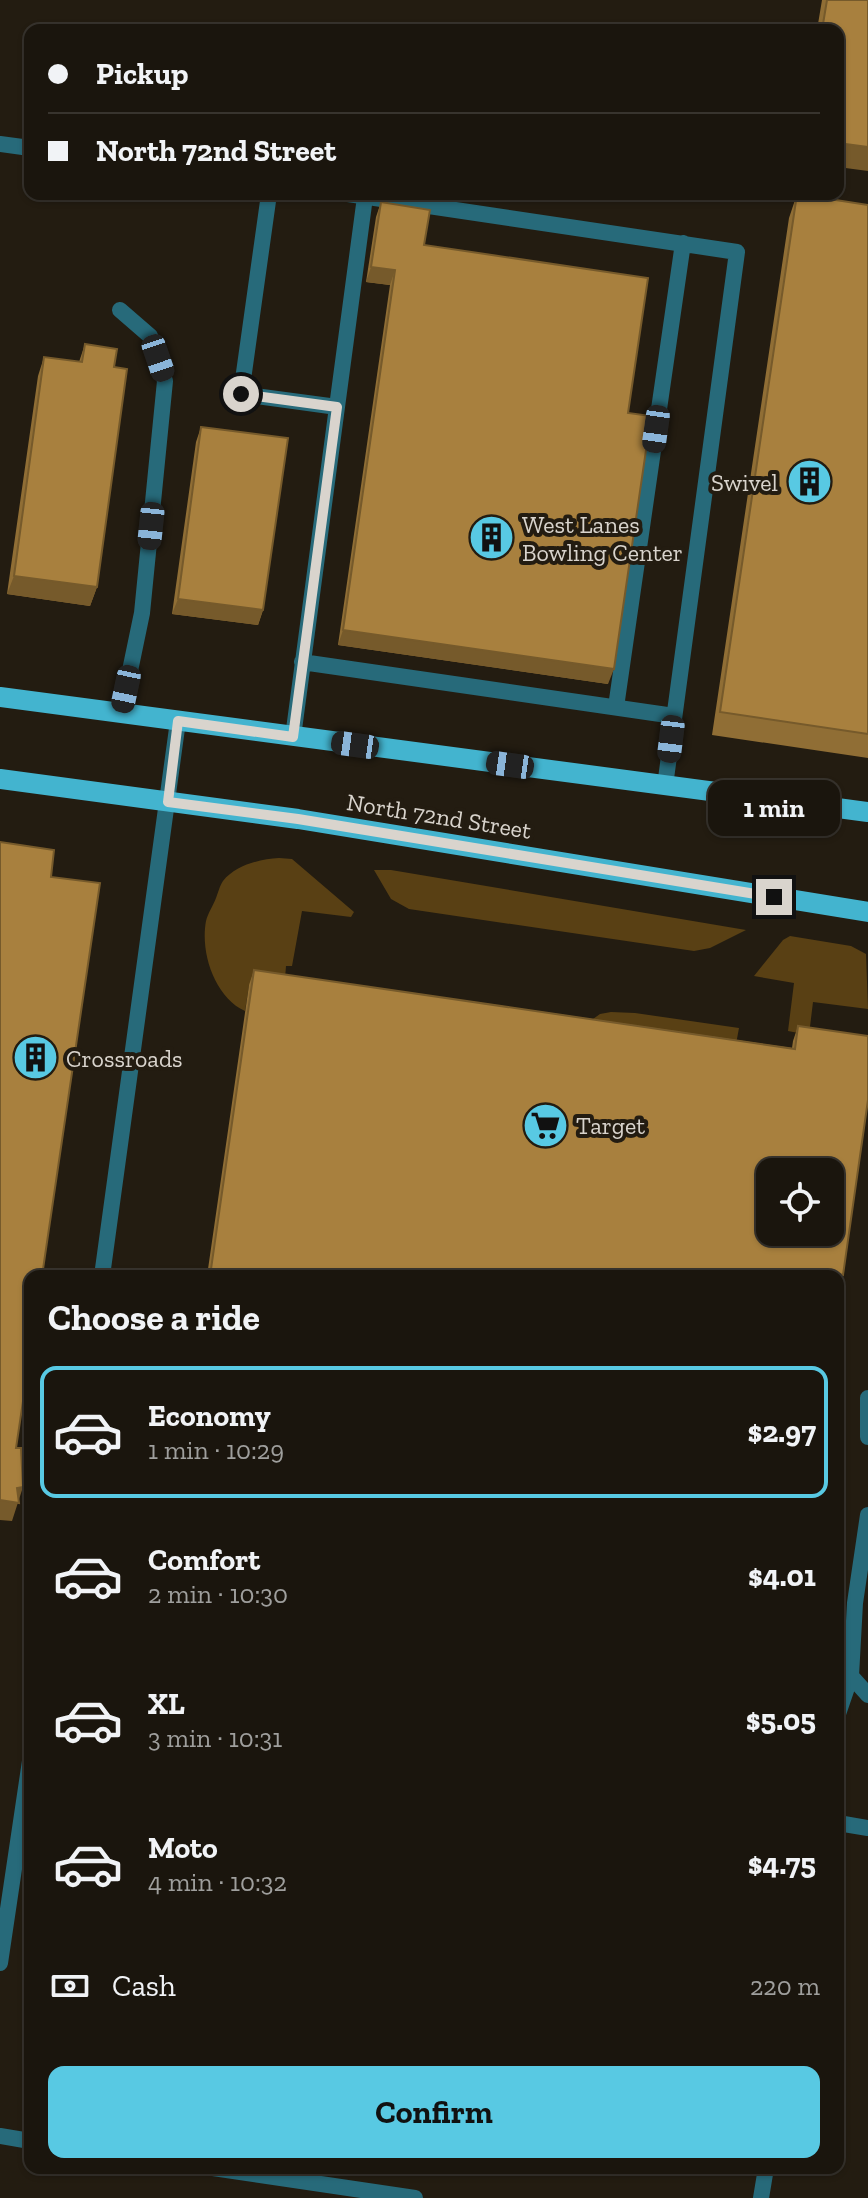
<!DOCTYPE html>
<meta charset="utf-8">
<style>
body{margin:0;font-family:"Zilla Slab",serif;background:#231e16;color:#f1f3f6;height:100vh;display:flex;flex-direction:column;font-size:30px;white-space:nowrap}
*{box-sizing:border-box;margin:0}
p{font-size:26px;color:#9f9f9d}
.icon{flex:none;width:44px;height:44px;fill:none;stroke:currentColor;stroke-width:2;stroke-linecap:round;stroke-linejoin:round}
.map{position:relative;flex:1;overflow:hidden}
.side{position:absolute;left:24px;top:1270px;width:820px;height:904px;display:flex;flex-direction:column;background:#1a150d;border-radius:16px;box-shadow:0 2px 6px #0004,0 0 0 2px #38342e}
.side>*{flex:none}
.banner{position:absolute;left:24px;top:24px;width:820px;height:176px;border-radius:16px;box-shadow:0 2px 6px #0004,0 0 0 2px #38342e;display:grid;align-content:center;height:176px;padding:0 24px;background:#1a150d}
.controls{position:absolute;left:756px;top:1158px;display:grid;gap:16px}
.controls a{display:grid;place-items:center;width:88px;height:88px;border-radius:16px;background:#1a150d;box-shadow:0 2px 6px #0004,0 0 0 2px #38342e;font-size:40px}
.end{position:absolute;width:36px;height:36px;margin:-18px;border:10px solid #d9d4cd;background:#111;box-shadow:0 0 0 4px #111}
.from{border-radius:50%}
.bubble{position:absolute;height:56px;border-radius:16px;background:#1a150d;box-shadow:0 2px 6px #0004,0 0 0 2px #38342e;font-size:26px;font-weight:700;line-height:56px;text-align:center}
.car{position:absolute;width:24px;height:48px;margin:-24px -12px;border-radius:10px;box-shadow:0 0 6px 2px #0007;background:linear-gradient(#222 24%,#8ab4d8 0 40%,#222 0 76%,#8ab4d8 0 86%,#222 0)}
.banner b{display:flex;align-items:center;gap:28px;height:76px;font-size:30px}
.banner b+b{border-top:2px solid #38342e}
.banner i{width:20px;height:20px;background:#f1f3f6}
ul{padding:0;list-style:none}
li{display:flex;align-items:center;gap:24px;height:132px;margin:0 16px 12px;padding:0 8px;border:4px solid transparent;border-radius:16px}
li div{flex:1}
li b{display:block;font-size:30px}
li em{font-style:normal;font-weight:700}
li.current{border-color:#58c9e3}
li>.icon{width:72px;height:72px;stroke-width:1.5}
h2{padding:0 24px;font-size:36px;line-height:96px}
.pay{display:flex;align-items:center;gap:20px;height:88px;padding:0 24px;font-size:30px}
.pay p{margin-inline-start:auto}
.cta{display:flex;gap:16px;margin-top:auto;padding:16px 24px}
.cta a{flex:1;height:92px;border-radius:16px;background:#58c9e3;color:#111;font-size:32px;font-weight:700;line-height:92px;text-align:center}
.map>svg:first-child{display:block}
.green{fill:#594014}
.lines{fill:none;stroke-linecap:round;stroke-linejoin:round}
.service{stroke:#276a7a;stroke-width:16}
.primary{stroke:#43b4cf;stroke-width:20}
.wall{fill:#906e35}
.shaded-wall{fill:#765a2b}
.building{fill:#a8803e;stroke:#765a2b;stroke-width:2;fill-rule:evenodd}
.route{stroke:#d9d4cd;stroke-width:10}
.labels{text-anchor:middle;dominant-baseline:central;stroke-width:8;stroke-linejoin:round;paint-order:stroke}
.poi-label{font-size:24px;fill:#d9d4cd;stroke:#231c11;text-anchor:start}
.street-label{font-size:24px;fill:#d9d4cd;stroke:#231c11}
</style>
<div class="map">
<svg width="868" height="2198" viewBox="0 0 868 2198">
<rect width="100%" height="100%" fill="#231c11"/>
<!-- green -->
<path class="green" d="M279,858L292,859L354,912L351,917L302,911L292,966H286L284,991L249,985L245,1011C215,997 200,953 206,921C208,913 213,906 216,898C218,893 220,885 223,881C236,865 260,859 279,858Z
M374,870H391L746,930L710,948L694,951L409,909L391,899Z
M790,936L851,946L866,954L868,1009L813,1002L809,1035L788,1031L794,983L754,976L783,940Z
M611,1012L635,1013L739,1028L734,1055L589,1035L593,1019L600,1014Z"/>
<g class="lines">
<!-- service -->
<path class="service" d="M0,144L30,148
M269,194L241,394L337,407
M348,194L737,252L665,786
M120,310L150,336L165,381L142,613L121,714
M302,662L674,716
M616,707L683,243
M293,737L365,197
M102,1276L178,721
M868,1398V1437
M851,1676L868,1695
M838,1714L851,1676L855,1603L868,1515
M838,1823L868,1828
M0,1963L30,1761
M0,2136L30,2141
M213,2168L415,2198
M761,2198L766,2168"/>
<!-- primary -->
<path class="primary" d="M0,697L868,812
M0,779L298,819L868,912"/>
</g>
<!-- wall -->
<path class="wall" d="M822,0H868L838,30H817Z
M797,194L868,205V758L712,735L789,218Z
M381,202L424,245L628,413L608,684L338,645L390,285L366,282L376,217Z
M85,344L114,367L97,587L90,606L7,594L38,376L44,357L79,362Z
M201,427L263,610L258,625L172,614L196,442Z
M254,970L792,1048L793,1041L798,1026L843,1275L838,1287V1276H207L249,985Z"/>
<!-- shaded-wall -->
<path class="shaded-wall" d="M838,143L868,147V171L838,167Z
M371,267L395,270L390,285L366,282Z
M14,576L97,587L90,606L7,594Z
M178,599L263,610L258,625L172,614Z
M343,630L614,669L608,684L338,645Z
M23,1487L12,1521L0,1520V1500L17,1488Z"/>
<!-- building -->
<path class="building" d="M827,0H868V147L838,143V30H822Z
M797,194L868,205V734L720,712Z
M381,202L430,210L424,245L648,278L628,413L651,416L614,669L343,630L395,270L371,267Z
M85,344L117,349L114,367L127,369L97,587L14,576L44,357L82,362Z
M201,427L288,438L263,610L178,599Z
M0,842L54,850L51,877L100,883L42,1276H30V1355L16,1448H21L23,1487L17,1488L19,1503L0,1500Z
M254,970L795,1049L798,1026L868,1036V1100L843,1275L817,1271L816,1276H210ZM770,1172H830V1232H770Z"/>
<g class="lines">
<!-- route -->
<path class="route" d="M241,394L337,407L293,737L178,721L168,802L298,819L774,897"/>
</g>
<!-- icons -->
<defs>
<symbol id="building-disc" viewBox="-11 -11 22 22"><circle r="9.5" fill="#58c9e3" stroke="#231c11"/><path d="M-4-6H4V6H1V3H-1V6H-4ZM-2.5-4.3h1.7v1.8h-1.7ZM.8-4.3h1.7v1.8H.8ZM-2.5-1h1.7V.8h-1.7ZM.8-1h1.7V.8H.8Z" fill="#111"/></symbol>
<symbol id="supermarket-disc" viewBox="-11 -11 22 22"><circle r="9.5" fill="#58c9e3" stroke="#231c11"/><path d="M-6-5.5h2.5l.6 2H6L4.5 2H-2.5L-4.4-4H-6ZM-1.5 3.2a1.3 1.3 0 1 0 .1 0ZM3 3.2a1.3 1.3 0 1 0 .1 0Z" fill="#111"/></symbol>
</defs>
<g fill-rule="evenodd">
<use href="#building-disc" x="784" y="456" width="51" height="51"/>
<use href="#building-disc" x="466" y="512" width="51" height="51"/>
<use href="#building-disc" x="10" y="1032" width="51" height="51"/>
<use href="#supermarket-disc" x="520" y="1100" width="51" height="51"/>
</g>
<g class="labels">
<!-- poi labels -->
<g class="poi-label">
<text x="778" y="482" text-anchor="end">Swivel</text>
<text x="522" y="524">West Lanes<tspan x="522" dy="28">Bowling Center</tspan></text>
<text x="66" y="1058">Crossroads</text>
<text x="576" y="1125">Target</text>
</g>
<!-- street labels -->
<g class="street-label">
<text transform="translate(439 816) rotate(9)">North 72nd Street</text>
</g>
</g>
</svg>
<div class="controls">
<a><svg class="icon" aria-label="locate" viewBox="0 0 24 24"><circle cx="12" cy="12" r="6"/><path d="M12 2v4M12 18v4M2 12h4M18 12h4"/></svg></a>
</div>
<i class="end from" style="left:241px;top:394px"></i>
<i class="end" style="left:774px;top:897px"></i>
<div class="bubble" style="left:708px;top:780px;width:132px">1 min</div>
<i class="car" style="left:158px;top:358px;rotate:161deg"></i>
<i class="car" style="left:656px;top:429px;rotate:188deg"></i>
<i class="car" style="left:151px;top:526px;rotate:186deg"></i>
<i class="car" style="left:126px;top:689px;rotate:192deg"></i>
<i class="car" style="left:671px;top:739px;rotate:187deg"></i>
<i class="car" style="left:355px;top:745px;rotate:278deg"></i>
<i class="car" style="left:510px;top:765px;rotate:278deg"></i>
<div class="banner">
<b><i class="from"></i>Pickup</b>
<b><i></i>North 72nd Street</b>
</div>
<section class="side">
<h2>Choose a ride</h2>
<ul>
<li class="current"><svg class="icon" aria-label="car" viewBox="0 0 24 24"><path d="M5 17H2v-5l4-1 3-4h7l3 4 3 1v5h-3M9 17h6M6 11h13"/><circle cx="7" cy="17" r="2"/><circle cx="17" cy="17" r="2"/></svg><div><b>Economy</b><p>1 min · 10:29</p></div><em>$2.97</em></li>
<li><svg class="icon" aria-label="car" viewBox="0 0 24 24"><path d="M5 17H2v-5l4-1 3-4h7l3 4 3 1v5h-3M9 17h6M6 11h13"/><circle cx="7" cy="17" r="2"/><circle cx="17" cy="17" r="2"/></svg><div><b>Comfort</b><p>2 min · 10:30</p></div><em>$4.01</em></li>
<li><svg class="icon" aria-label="car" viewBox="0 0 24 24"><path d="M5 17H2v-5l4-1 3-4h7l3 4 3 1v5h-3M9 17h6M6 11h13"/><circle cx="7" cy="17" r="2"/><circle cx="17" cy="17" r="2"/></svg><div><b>XL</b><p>3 min · 10:31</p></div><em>$5.05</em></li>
<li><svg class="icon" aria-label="car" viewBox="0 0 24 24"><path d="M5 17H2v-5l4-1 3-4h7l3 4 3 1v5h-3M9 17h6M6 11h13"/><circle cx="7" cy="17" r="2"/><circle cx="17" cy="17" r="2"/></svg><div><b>Moto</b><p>4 min · 10:32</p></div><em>$4.75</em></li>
</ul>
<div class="pay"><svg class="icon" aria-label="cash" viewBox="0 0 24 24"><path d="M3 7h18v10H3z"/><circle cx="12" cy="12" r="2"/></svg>Cash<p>220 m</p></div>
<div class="cta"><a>Confirm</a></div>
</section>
</div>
